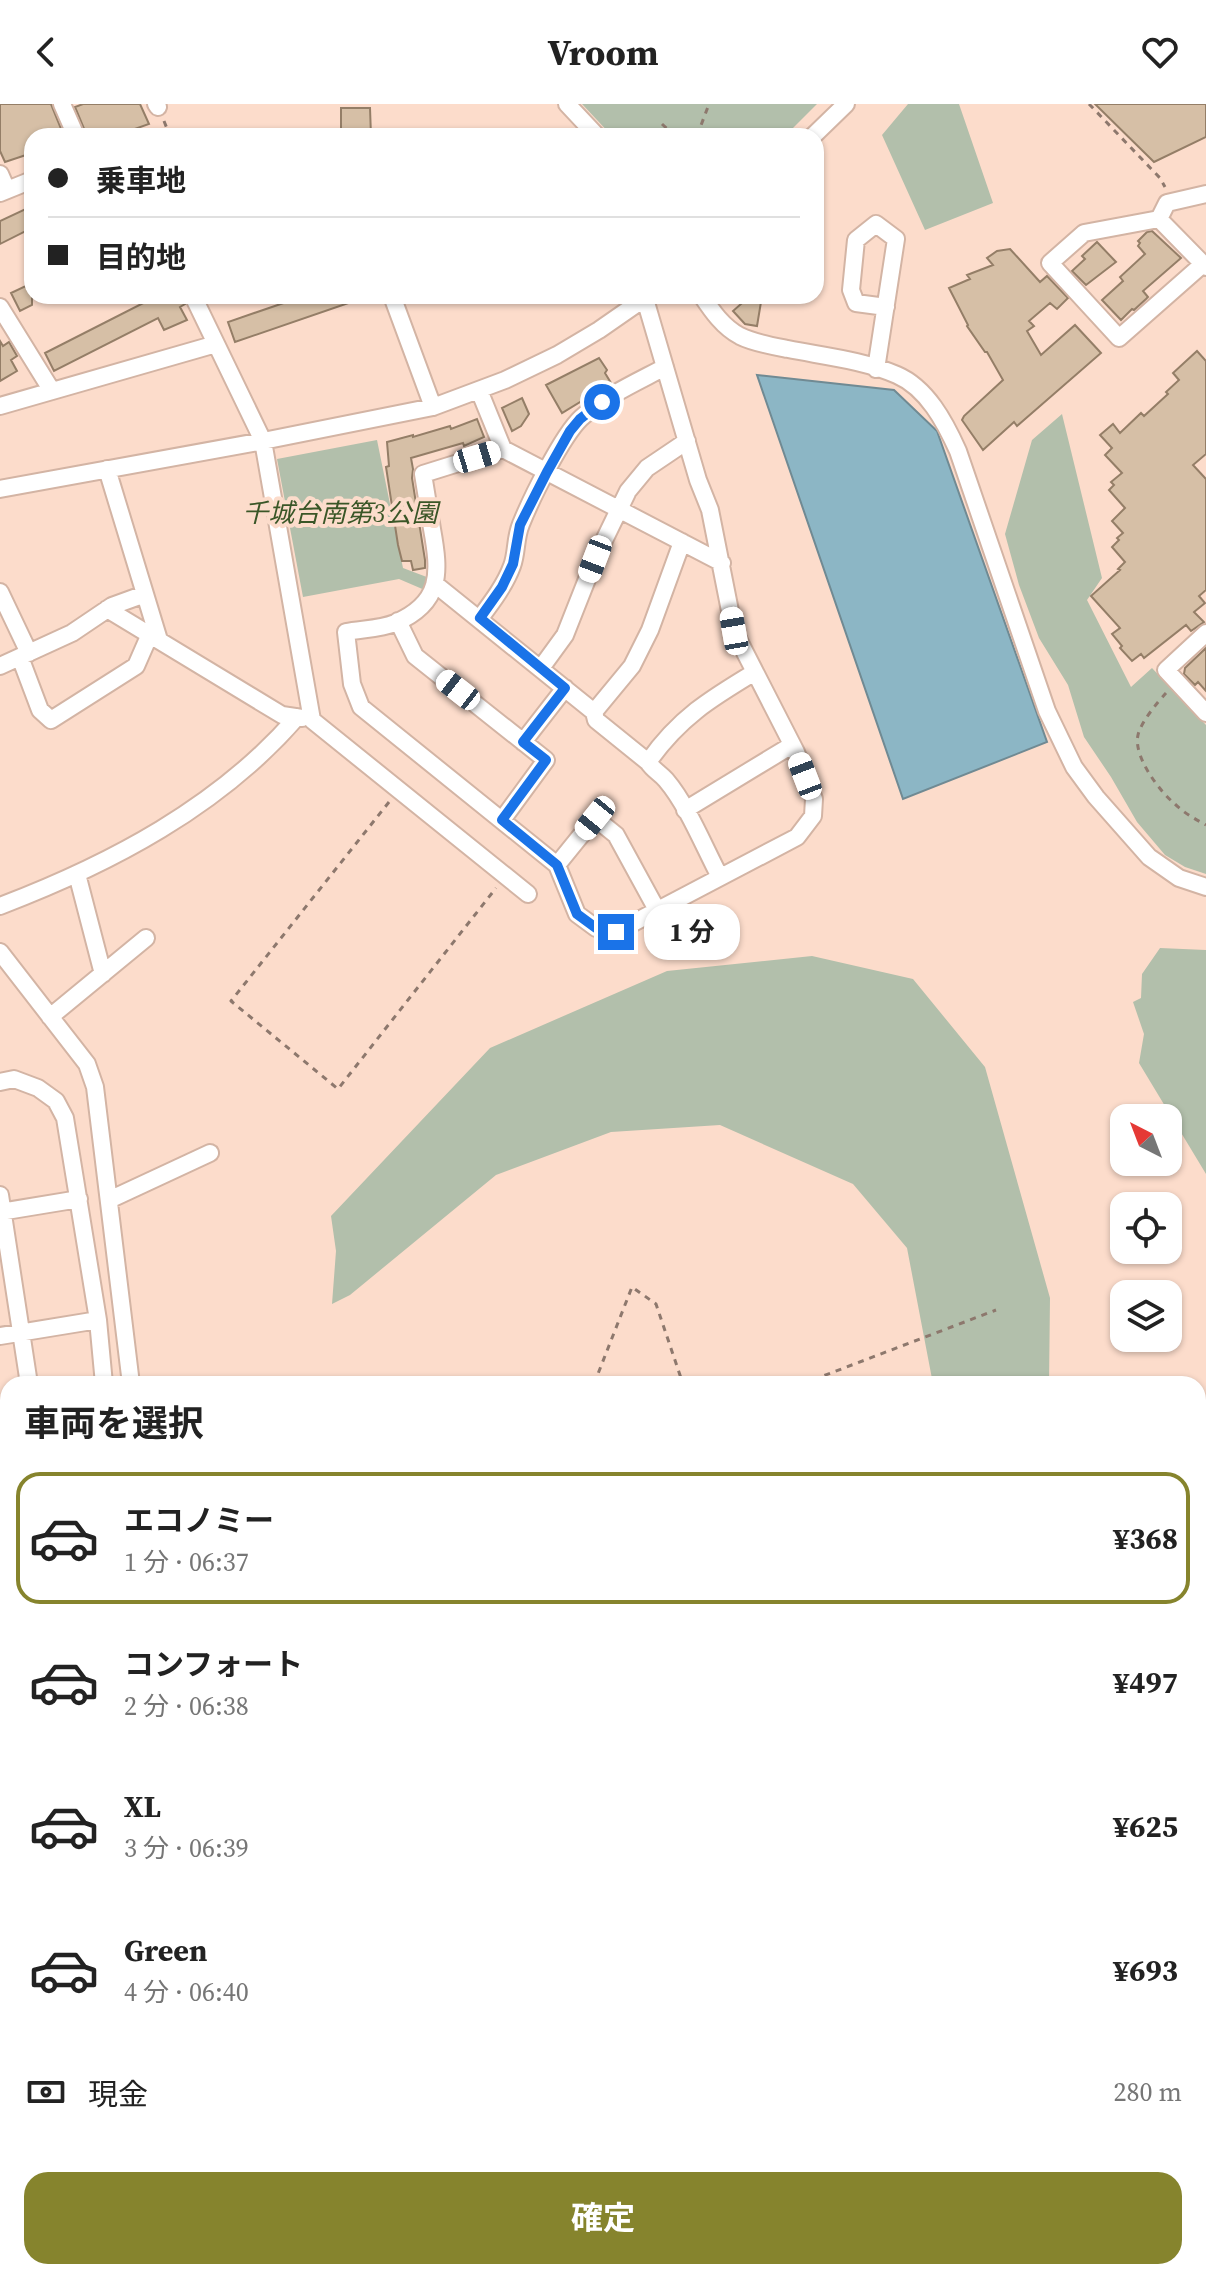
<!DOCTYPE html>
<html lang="ja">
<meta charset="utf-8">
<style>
body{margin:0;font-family:"Source Serif 4","Noto Sans JP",serif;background:#f2f2f2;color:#222;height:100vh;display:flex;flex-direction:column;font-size:30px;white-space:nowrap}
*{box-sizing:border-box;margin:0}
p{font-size:26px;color:#767676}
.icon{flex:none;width:44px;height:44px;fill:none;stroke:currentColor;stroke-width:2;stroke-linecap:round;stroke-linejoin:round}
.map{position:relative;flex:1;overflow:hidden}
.panel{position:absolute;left:0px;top:1272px;width:1206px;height:904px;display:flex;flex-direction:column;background:#fff;border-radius:24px 24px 0 0;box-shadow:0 2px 6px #0004}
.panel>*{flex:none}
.banner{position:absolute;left:24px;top:24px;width:800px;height:176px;border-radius:24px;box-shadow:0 2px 6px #0004;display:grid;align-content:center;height:176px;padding:0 24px;background:#fff}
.needle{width:52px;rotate:318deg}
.controls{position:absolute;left:1110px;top:1000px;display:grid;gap:16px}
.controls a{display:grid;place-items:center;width:72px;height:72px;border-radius:16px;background:#fff;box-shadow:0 2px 6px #0004;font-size:40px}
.end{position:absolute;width:36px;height:36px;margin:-18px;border:10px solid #1a73e8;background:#fff;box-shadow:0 0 0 4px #fff}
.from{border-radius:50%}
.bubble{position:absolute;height:56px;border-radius:24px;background:#fff;box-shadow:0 2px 6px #0004;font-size:26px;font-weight:700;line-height:56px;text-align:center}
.car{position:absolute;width:24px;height:48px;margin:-24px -12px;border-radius:10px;box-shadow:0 0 6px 2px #0007;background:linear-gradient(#fff 24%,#345 0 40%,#fff 0 76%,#345 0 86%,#fff 0)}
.banner b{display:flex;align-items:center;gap:28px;height:76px;font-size:30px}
.banner b+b{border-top:2px solid #e0e0e0}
.banner i{width:20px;height:20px;background:#222}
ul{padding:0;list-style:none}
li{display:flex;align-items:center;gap:24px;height:132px;margin:0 16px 12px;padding:0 8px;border:4px solid transparent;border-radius:24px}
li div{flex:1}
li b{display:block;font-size:30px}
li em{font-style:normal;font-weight:700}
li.selected{border-color:#86842d}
li>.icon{width:72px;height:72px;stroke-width:1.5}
h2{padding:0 24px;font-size:36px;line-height:96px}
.pay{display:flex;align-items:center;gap:20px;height:88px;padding:0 24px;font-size:30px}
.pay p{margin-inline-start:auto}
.cta{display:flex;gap:16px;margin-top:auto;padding:16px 24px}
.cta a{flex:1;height:92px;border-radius:24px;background:#86842d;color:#fff;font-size:32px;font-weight:700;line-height:92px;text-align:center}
header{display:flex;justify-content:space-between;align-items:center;height:104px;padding:0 24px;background:#fff;font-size:36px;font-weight:700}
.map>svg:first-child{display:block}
.green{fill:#b2bfab}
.water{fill:#8cb6c5;stroke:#708a93;stroke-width:2}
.building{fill:#d6bfa6;stroke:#947e67;stroke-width:2}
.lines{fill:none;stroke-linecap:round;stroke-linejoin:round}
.minor-casing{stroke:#d3b4a4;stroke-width:20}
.path{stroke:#8d786d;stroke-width:3;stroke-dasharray:6 6;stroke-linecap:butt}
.minor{stroke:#fff;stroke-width:16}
.route{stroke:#1a73e8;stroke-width:10}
.labels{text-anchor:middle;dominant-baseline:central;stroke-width:8;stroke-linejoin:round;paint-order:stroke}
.park-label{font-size:26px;font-style:italic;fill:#3a5627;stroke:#fcdccb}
</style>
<header><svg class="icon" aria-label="back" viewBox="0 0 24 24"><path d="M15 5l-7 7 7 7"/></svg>Vroom<svg class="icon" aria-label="heart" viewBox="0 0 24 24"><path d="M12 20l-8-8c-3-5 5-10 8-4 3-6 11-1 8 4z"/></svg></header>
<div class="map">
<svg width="1206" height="2176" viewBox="0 0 1206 2176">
<rect width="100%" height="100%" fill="#fcdccb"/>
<!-- green -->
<path class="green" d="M582,0H817L785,32H612Z
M908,0H959L993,99L925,126L882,31Z
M1062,310L1102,474L1087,496L1131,583L1152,564L1206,621V770L1185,763L1165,751L1137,718L1111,673L1084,633L1068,581L1039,534L1019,481L1005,430L1032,336Z
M377,336L403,464L432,475L427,487L399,475L303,493L277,355Z
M1160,844L1206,846V1070L1139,959L1144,930L1133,898L1141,894L1142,870Z
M812,852L913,875L985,963L1050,1194L1049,1280H933L907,1144L853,1080L720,1021L611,1028L496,1071L350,1191L332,1200L336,1147L331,1112L490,944L667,867Z
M1198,1645L1206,1646V2176H586L584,2168H825L857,2173L864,2168H1198Z"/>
<!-- water -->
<path class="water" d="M757,271L894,286L937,327L1047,638L903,695Z"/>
<!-- building -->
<path class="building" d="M0,0H51L64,32H32V49L5,58L0,47Z
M83,0H140L149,20L115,32H87L75,3Z
M1095,0H1206V33L1154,58Z
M341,4H370L371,32H341Z
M32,102V124L0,140V117Z
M1152,127L1181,154L1143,187L1148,193L1146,195L1134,206L1132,205L1121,216L1102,196L1123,177L1120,173L1145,150L1138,142L1140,139L1138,137L1147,128Z
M1097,138L1116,158L1086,181L1072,167L1085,155L1082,152Z
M1010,145L1040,178L1047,172L1068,194L1057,205L1050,199L1029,217L1034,222L1027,227L1041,251L1075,221L1101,249L1017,322L1014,318L983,346L962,316L964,312L1003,276L987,248H985L967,222L968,221L949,184L970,175L967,171L993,161L987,154L997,147Z
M32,179V201L20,207L11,189Z
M157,192H182L185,200L180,203L187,216L164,226L158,214L54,267L45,249Z
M304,192H363V194L235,238L228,218Z
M750,192H762L757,222L745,220L733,207Z
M0,237L3,242L9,238L17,252L11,256L17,267L0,277Z
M1197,247L1206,257V350L1193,361L1206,375V486L1199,492L1205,499L1194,508L1204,518L1191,527L1186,521L1144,554L1141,550L1132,557L1120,544L1122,542L1112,530L1120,524L1091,492L1120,466L1118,465L1125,458L1112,443L1119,436L1117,434L1123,429L1112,417L1125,404L1109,386L1114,381L1111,378L1122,369L1105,351L1112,344L1100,331L1113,320L1120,329L1141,309L1144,312L1168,290L1166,288L1179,276L1173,269Z
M599,254L607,266L605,269L611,279L562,309L546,281Z
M522,294L529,310L521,322L512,327L502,304Z
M477,315L484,333L464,342L463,339L411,354L413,365L412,374L425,456V464L413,466L411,457H402L398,441L386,363L389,362L387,338L413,331V333L450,322L451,325Z
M1206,544V587L1198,578L1195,581L1184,570L1185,564Z"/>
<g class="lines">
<defs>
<path id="minor" d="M62,0L76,32
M156,0L158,3
M567,0L597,32
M813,32L846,0
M0,70L7,86
M0,89L32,76
M1206,90L1167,99L1159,115L1206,163
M1159,115L1084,129L1050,159L1119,234L1203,160
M193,192L263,337L312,616L528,790
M392,192L433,303
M702,192C712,207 723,223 740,232C754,239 772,242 788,245C823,252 863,256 897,271C927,284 945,318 958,347L1047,607L1074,663L1096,693L1149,753L1179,774L1206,783
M0,203L52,287
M876,265L896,135L876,120L856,136L851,186L856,199L886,203
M479,286L503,345L722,459
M0,302L216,240
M503,345L423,370C426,388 429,407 432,425C440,469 442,499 395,519C381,525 361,525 346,528L352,580L361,603L557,761L577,810L596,824L616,828L797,733L813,712L814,695L796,648L734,527L710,406L698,376L645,195
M107,365L159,536
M0,385L263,337L433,303L505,276L557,251L599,226L648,192
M435,480L594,608L596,616L648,658C653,666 660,669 666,676C688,702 704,743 720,773
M0,488L29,549
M107,505L282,611L302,614
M480,514C492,498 505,481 512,462C517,449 515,434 521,420C531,395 562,332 581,314C605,292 637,278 665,263
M398,517L415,552L546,656L502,716
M1206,529L1166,566L1206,609
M20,553L40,606L51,616L136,562L150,530
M0,562L72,529L112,502L145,490
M541,564L565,531L595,455L628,387L647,364L687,337
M594,608L632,562L650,526L682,438
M523,638L565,584
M648,658C679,614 710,595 755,568
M685,706L792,641
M557,761L595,714L616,731L657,806
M77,770L103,870
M0,802C110,760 219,703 297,613
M0,848L87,960L95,983L131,1280
M50,913L146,834
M0,978L14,975L38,984L56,997L65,1014L98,1216L104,1280
M0,1091L29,1280
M109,1096L210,1049
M0,1108L79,1095
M0,1232L98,1216
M0,1343L8,1342
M1198,1397L1206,1402
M0,1474L8,1473
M0,1554L8,1552
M0,1627L8,1625
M0,1693L8,1690
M0,1760L8,1757
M0,1831L8,1828
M0,1879L8,1908
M0,1968L8,1965
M72,2176L73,2168
M205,2176L213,2168"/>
</defs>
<!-- minor casing -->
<use href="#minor" class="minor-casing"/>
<!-- path -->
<path class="path" d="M1089,0L1160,74L1165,83
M164,17L170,32
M662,20L675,32
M697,32L709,0
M1166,589C1157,599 1141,618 1138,631C1133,652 1159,687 1175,700C1184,709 1195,715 1206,721
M389,698L231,897L338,985L496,784
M594,1280L632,1183L656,1200L683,1280
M802,1280L996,1206
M1198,2066L1206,2059"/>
<!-- minor -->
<use href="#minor" class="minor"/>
</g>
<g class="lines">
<!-- route -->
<path class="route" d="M602,298L580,315L570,327L547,368L520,421L513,460L502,483L480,514L565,584L523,638L546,656L502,716L557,761L577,810L596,824L616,828"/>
</g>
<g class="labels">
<!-- park labels -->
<g class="park-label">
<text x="340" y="409">千城台南第3公園</text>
</g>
</g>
</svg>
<div class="controls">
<a><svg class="needle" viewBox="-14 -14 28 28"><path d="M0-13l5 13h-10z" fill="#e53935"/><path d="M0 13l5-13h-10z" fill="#767676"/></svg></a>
<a><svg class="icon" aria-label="locate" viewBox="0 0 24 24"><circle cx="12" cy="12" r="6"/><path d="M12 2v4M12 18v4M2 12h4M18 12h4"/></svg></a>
<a><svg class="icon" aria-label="layers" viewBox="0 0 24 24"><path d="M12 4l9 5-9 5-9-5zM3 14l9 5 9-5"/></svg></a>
</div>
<i class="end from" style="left:602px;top:298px"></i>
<i class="end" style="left:616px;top:828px"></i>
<div class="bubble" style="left:644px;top:800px;width:96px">1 分</div>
<i class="car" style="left:477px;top:353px;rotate:73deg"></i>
<i class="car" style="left:595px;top:455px;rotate:201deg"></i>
<i class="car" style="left:734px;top:527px;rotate:350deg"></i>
<i class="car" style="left:458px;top:586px;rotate:308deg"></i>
<i class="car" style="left:805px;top:672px;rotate:339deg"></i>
<i class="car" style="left:595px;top:714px;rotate:219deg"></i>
<div class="banner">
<b><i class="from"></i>乗車地</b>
<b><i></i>目的地</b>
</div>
<section class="panel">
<h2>車両を選択</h2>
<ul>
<li class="selected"><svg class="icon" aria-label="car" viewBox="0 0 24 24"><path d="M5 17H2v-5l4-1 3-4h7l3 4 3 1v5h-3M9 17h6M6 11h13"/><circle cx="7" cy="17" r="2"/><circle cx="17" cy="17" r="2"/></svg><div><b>エコノミー</b><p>1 分 · 06:37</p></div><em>¥368</em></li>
<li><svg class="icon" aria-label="car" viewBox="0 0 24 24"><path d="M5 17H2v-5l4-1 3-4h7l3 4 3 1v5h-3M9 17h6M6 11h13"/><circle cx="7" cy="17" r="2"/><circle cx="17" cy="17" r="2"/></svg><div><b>コンフォート</b><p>2 分 · 06:38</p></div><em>¥497</em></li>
<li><svg class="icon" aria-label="car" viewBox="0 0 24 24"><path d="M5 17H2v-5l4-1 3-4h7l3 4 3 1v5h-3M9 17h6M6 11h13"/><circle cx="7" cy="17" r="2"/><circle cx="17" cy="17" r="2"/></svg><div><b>XL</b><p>3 分 · 06:39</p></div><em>¥625</em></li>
<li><svg class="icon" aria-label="car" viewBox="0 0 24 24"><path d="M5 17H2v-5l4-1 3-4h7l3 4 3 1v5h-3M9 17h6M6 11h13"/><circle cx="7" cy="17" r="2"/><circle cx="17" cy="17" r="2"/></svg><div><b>Green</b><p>4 分 · 06:40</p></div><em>¥693</em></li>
</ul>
<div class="pay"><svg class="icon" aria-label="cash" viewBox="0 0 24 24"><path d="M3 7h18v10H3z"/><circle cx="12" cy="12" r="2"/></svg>現金<p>280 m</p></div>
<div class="cta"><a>確定</a></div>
</section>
</div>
